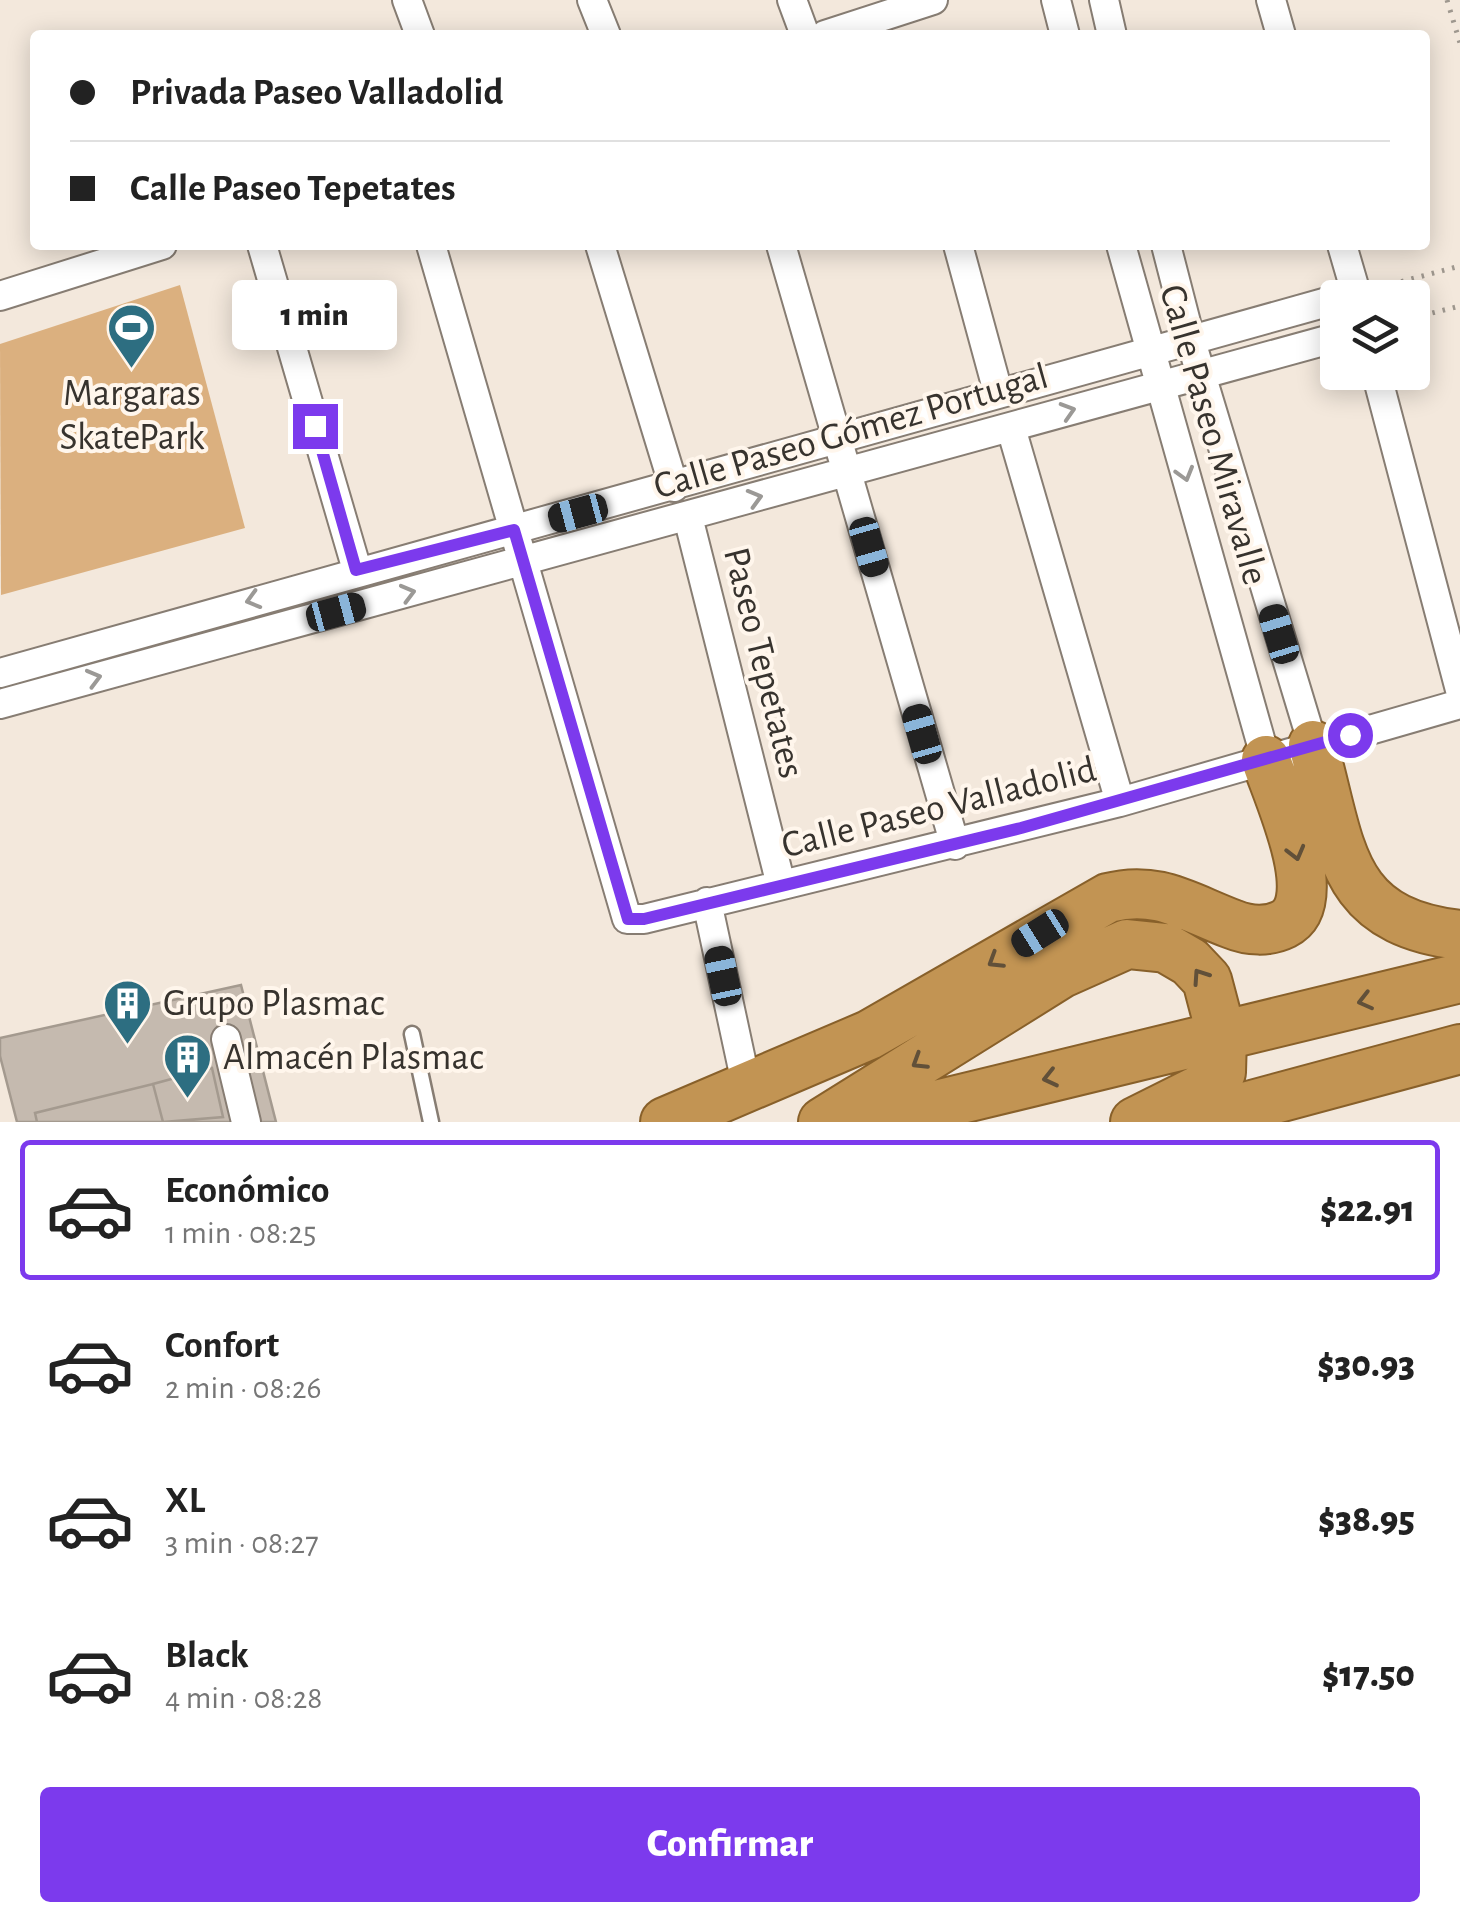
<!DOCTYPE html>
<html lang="es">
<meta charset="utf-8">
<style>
body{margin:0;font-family:"Alegreya Sans",sans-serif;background:#f6f6f6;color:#222;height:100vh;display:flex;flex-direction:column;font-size:38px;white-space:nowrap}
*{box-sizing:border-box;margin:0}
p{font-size:32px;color:#767676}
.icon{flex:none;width:55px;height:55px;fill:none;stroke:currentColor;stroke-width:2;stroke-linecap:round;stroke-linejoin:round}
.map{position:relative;height:1122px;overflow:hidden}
.details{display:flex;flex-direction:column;background:#fff;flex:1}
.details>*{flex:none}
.top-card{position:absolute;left:30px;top:30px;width:1400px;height:220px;border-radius:10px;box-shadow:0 5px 25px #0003;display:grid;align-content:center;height:220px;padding:0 40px;background:#fff}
.buttons{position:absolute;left:1320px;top:280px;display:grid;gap:20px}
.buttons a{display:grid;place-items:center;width:110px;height:110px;border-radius:10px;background:#fff;box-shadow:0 5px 25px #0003;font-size:50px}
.end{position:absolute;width:45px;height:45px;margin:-22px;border:12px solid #7c3aed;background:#fff;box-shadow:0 0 0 5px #fff}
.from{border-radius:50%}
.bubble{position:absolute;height:70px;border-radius:10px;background:#fff;box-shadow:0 5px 25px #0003;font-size:32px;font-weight:800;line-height:70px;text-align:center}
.car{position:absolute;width:30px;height:60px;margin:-30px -15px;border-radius:12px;box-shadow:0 0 8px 2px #0007;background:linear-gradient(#222 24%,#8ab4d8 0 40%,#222 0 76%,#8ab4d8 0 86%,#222 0)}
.top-card b{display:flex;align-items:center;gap:35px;height:95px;font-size:38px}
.top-card b+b{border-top:2px solid #e0e0e0}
.top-card i{width:25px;height:25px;background:#222}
ul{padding:18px 0 0;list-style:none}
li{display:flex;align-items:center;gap:30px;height:140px;margin:0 20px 15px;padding:0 20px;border:5px solid transparent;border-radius:10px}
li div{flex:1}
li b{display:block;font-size:38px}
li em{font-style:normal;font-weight:800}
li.selected{border-color:#7c3aed}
li>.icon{width:90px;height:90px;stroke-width:1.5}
.action{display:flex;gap:20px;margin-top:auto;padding:20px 40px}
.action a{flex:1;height:115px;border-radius:10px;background:#7c3aed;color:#fff;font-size:40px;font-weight:800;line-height:115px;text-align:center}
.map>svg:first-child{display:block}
.green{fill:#dbb07f}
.building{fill:#c5baaf;stroke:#a49a8f;stroke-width:2.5}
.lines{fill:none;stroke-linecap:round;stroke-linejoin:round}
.service-casing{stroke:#877d73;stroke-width:19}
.minor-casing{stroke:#877d73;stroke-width:32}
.trunk-casing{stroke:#88602a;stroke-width:52}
.path{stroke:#9e978e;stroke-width:5;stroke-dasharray:2.5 8;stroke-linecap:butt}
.service{stroke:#fff;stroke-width:14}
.minor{stroke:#fff;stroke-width:28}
.trunk{stroke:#c29453;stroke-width:48}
.oneway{stroke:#9b9996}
.oneway2{stroke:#615039}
.route{stroke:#7c3aed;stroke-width:12}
.labels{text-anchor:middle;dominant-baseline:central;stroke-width:8;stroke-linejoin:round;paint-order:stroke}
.poi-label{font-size:38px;fill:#37332e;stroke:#fff6ec;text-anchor:start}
.street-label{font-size:38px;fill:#37332e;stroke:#fff6ec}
</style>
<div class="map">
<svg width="1460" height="1122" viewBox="0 0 1460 1122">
<rect width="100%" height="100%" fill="#f3e8dc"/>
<!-- green -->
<path class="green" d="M180,285L245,528L1,595L0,344Z"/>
<!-- building -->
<path class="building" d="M241,985L276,1122H17L0,1056V1038Z
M212,1068L223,1117L163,1122L153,1084Z
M153,1084L163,1122H37L35,1113Z"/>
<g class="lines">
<defs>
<path id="service" d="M412,1034L431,1122"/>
<path id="minor" d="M407,0L420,35
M592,0L606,35
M792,0L805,35
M1056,0L1065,35
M1104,0L1112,35
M1271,0L1281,35
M825,35L933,0
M262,245L357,570
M431,245L627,919H644L1120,802L1460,704
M600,245L674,487
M781,245L955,845
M958,245L998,392
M1121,245L1266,760
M1166,245L1190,338L1313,745
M0,296L162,245
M1341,298L1356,293L1342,245
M1376,372L1460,690
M1011,428L1120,802
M688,517L781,885
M0,673L1338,299
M0,704L1338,337
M707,902L747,1088
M226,1039L246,1122"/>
<path id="trunk" d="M1313,745C1342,846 1337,921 1460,935
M665,1122L869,1035L1108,898C1157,885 1187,907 1232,924C1249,931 1268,932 1284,924C1328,902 1278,796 1266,760
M823,1122L1062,973L1127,944L1166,948L1190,962L1207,980L1222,1037L1221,1072L1213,1083L1135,1122
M866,1122L1460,978
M1189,1122L1460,1049"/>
</defs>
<!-- service casing -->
<use href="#service" class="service-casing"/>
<!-- minor casing -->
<use href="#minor" class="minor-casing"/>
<!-- trunk casing -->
<use href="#trunk" class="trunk-casing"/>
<!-- path -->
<path class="path" d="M1447,0L1460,43
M1381,287L1460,266
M1412,318L1460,306"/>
<!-- service -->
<use href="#service" class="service"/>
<!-- minor -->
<use href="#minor" class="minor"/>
<!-- trunk -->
<use href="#trunk" class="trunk"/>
</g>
<!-- one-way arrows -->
<defs><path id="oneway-chevron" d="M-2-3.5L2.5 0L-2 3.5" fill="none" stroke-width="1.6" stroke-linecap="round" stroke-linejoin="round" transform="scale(2.5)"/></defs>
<g class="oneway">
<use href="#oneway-chevron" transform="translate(1068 411) rotate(-17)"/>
<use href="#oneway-chevron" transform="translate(1185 474) rotate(74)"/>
<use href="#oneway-chevron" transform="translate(755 498) rotate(-16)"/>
<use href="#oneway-chevron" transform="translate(408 593) rotate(-15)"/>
<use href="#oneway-chevron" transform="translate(253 600) rotate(164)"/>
<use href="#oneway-chevron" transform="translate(94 678) rotate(-15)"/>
</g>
<g class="oneway2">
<use href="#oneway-chevron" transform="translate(1296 853) rotate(75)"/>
<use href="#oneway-chevron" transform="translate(995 961) rotate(148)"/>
<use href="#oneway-chevron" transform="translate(1200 976) rotate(-124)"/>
<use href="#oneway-chevron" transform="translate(1365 1001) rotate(166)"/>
<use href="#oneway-chevron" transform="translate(919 1062) rotate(148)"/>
<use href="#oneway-chevron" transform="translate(1050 1078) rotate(167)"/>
</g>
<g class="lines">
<!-- route -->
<path class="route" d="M315,426L356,570L514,530L628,919H644L1021,828L1350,735"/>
</g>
<!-- icons -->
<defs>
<symbol id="stadium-pin" viewBox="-11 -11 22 30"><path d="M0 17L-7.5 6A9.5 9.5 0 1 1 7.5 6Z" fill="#2d6e81" stroke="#fff6ec"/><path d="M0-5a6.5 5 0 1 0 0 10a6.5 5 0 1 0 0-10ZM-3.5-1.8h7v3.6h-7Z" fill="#fff"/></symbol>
<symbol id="building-pin" viewBox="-11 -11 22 30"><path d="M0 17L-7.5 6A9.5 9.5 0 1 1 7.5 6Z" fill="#2d6e81" stroke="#fff6ec"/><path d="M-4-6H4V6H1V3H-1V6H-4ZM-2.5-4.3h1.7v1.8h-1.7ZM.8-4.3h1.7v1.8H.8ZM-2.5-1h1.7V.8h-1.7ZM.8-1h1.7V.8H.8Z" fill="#fff"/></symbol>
</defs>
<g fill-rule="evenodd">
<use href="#stadium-pin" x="104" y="300" width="55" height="75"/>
<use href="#building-pin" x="100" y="976" width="55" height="75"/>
<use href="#building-pin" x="160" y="1030" width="55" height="75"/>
</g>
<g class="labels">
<!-- poi labels -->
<g class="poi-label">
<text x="132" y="394" text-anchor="middle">Margaras<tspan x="132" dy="44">SkatePark</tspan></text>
<text x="163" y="1004">Grupo Plasmac</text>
<text x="223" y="1058">Almacén Plasmac</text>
</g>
<!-- street labels -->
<g class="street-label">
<text transform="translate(851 432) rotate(-16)">Calle Paseo Gómez Portugal</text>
<text transform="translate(1213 435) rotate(74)">Calle Paseo Miravalle</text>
<text transform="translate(763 663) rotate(76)">Paseo Tepetates</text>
<text transform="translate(939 808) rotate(-14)">Calle Paseo Valladolid</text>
</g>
</g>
</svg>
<div class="buttons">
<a><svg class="icon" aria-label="layers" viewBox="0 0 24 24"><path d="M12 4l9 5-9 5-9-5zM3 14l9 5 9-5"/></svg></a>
</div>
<i class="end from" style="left:1350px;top:735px"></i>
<i class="end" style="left:315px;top:426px"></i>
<div class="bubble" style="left:232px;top:280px;width:165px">1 min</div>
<i class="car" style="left:578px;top:513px;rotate:255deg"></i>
<i class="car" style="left:869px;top:547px;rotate:164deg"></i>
<i class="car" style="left:336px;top:612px;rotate:75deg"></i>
<i class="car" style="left:1279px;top:634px;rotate:343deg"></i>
<i class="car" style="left:922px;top:734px;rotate:344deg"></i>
<i class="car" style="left:1040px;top:933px;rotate:238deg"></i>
<i class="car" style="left:723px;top:976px;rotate:348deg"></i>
<div class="top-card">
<b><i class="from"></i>Privada Paseo Valladolid</b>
<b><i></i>Calle Paseo Tepetates</b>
</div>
</div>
<section class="details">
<ul>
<li class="selected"><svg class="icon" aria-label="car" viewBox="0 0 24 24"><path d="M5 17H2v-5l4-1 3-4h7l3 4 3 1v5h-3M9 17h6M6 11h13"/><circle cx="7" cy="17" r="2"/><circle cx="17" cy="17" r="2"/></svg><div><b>Económico</b><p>1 min · 08:25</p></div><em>$22.91</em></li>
<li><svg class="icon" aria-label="car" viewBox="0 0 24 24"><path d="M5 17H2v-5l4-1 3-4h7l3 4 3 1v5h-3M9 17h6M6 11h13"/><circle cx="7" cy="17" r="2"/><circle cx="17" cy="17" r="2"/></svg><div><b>Confort</b><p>2 min · 08:26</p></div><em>$30.93</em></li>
<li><svg class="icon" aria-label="car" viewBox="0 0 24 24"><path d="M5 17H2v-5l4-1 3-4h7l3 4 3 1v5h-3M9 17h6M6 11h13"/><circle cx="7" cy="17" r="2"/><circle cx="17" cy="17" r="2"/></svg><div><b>XL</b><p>3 min · 08:27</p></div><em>$38.95</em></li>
<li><svg class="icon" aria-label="car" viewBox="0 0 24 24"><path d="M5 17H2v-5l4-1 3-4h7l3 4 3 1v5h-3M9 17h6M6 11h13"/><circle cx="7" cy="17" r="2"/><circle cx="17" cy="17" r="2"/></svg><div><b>Black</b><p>4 min · 08:28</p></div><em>$17.50</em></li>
</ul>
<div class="action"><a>Confirmar</a></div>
</section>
